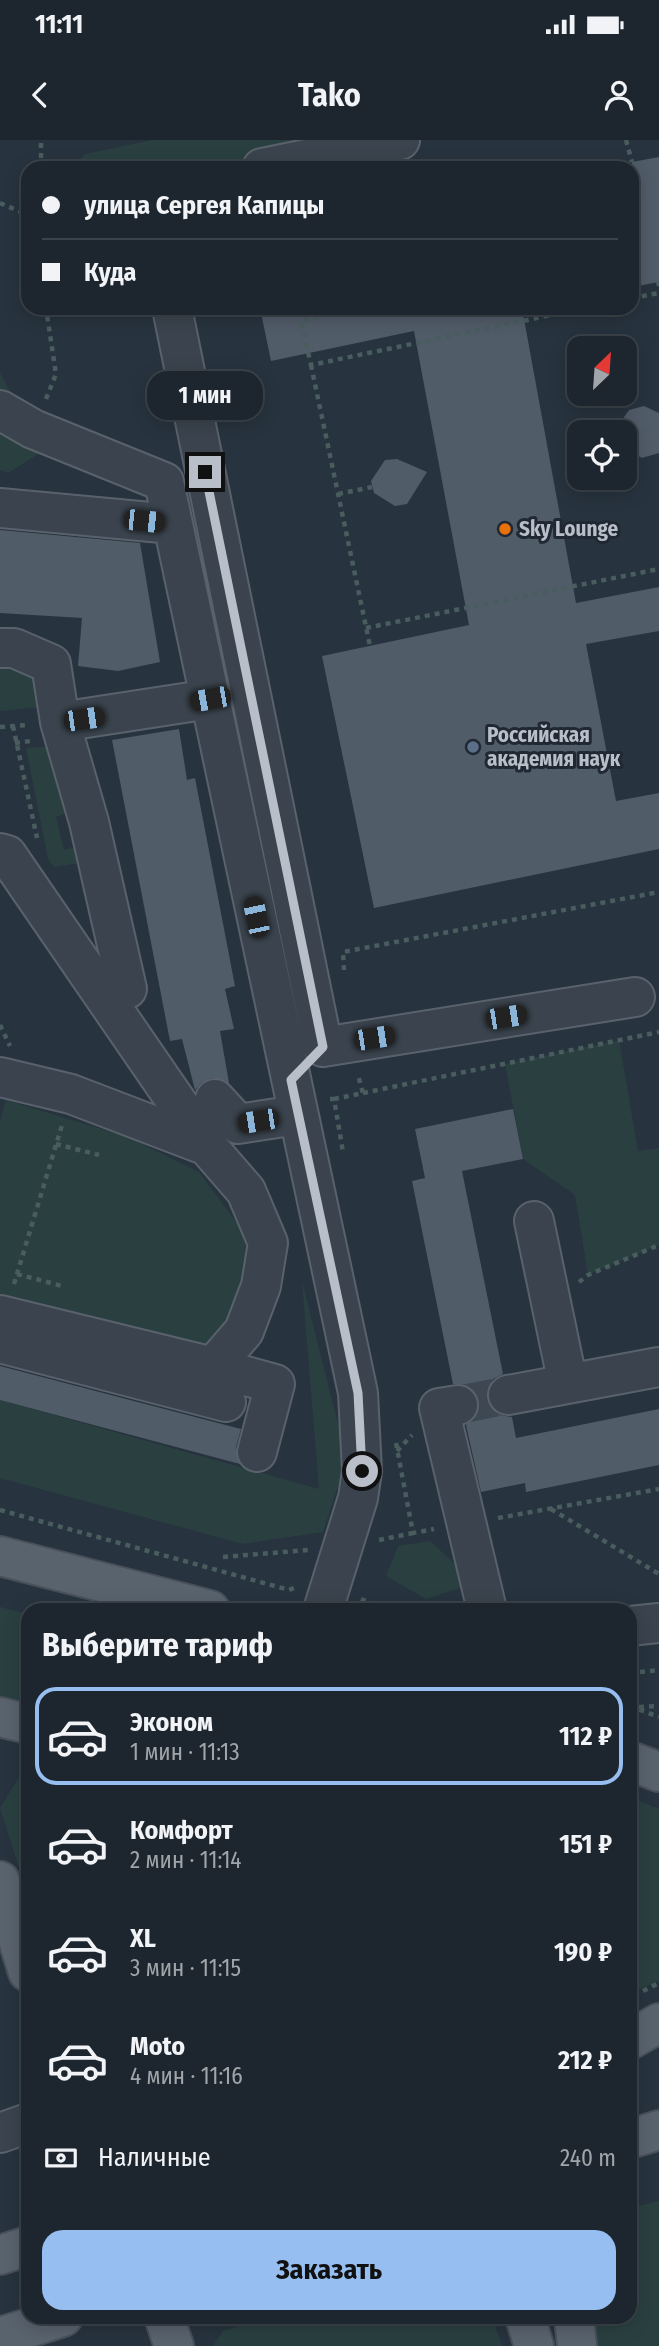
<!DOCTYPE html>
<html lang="ru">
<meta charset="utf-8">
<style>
body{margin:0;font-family:"Fira Sans Condensed",sans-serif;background:#2a323a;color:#f1f3f6;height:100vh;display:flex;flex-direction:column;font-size:26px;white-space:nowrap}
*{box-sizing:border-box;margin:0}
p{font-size:23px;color:#a0a5aa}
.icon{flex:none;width:38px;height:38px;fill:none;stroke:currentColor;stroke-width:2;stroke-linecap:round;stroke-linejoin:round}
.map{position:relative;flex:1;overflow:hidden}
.sheet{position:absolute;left:21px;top:1463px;width:616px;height:721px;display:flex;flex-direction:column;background:#1d262e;border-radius:21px;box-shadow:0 4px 18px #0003,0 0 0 2px #3b434a}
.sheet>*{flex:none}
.hud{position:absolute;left:21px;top:21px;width:618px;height:154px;border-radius:21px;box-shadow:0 4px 18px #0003,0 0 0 2px #3b434a;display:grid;align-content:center;height:154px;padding:0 21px;background:#1d262e}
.needle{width:46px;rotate:25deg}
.fabs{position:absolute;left:567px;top:196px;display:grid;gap:14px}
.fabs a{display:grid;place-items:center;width:70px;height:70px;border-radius:14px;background:#1d262e;box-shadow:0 4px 18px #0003,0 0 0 2px #3b434a;font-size:35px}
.end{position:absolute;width:32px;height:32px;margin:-16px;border:9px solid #b8bfc9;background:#111;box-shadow:0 0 0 4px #111}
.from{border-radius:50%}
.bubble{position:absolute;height:49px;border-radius:21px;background:#1d262e;box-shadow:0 4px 18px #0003,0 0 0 2px #3b434a;font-size:23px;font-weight:700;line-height:49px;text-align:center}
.car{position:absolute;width:21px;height:42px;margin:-21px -10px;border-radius:9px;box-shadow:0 0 5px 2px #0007;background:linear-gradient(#222 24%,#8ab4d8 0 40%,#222 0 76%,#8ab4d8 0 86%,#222 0)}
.hud b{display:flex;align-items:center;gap:24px;height:66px;font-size:26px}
.hud b+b{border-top:2px solid #3b434a}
.hud i{width:18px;height:18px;background:#f1f3f6}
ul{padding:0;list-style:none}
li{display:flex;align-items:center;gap:21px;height:98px;margin:0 14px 10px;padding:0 7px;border:4px solid transparent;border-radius:21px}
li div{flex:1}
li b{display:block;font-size:26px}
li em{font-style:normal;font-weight:700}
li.active{border-color:#96bef0}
li>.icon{width:63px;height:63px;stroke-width:1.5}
h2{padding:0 21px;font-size:32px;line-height:84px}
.pay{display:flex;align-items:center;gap:18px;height:77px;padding:0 21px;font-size:26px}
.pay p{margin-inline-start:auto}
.action{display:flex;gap:14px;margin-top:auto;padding:14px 21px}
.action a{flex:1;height:80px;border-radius:21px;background:#96bef0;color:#111;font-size:28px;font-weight:700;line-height:80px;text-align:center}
.status{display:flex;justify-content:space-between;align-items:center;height:49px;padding:0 35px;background:#1d262e;direction:ltr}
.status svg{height:19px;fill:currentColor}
header{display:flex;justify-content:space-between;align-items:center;height:91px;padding:0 21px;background:#1d262e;font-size:32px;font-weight:700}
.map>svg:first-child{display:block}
.green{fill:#2a4040}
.building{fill:#515c69}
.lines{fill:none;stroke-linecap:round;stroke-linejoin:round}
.minor-tunnel{stroke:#3d4853;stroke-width:38;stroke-dasharray:38 19;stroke-linecap:butt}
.minor-casing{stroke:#59626c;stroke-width:42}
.major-casing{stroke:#48505a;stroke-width:42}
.path{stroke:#495d5e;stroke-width:4.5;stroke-dasharray:5 5;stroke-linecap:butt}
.minor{stroke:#3b444e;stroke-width:38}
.major{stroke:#59636e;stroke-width:38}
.route{stroke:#b8bfc9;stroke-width:9}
.food-dot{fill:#e8710a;stroke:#202933;stroke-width:2.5}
.service-dot{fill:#5c6f8a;stroke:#202933;stroke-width:2.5}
.labels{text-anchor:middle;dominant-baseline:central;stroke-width:6;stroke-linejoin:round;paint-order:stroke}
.poi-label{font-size:21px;font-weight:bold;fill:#b8bfc9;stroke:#202933;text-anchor:start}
</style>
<div class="status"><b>11:11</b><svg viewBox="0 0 49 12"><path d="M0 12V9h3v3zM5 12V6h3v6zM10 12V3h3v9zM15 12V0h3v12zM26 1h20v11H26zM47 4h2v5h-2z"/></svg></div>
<header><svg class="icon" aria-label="back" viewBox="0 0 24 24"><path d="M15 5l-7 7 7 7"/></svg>Tako<svg class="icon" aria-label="person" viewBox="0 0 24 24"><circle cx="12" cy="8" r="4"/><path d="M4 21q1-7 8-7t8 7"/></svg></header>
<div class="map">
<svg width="659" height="2206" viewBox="0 0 659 2206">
<rect width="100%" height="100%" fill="#27333e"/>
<!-- green -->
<path class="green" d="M153,0H336L207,28H71L85,14Z
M0,233L43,311L8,333L0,330Z
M0,526L33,527L40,567L0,571Z
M54,606L73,671L56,677L64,710L80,706V723L54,727L48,719L26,608Z
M619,900L638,1011L659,1008V1105L588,1135L575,1055L523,1019L505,924Z
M6,960L128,997L199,1032L245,1094L261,1146L213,1227L0,1175V981Z
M302,1141L347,1319L323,1392L243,1404L0,1338V1260L319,1349Z
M430,1401L467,1435L460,1448L426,1459L386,1436L398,1406Z
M0,1467L28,1474V1568L0,1560Z
M24,1629L28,1630V1756L0,1668Z
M630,1657L659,1669V1841L630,1853Z
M659,2061V2206H597L592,2177H630V2068Z
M268,2177H492L502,2206H213L223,2191Z"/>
<!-- building -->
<path class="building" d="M659,17V142L632,147V22Z
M260,168H522L576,463L659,447V491L586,504L616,661L659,653V709L374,768L322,516L469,485L414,191L271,221Z
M644,266L659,273V313L642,318L625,308V292H614L629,270Z
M397,319L427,332L407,364L395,366L374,353L371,341L385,320Z
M0,390L140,403L160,522L118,531L78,526L82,478L0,473Z
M179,589L187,640L195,638L235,846L225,849L234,889L220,891L229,943L211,938L201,943L195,950L182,899L170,901L112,600Z
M513,969L523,1019L462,1031L503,1234L493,1239L488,1247L487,1260L492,1270L500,1275L512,1277L516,1298L659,1269V1325L526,1352L525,1343L481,1352L466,1285L478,1273L479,1261L475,1252L466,1245L453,1244L412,1041L425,1038L415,989Z
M0,1226L241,1289L236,1307L240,1324L0,1260Z"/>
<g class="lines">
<!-- minor-tunnel -->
<path class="minor-tunnel" d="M458,1265L508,1255"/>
<defs>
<path id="minor" d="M262,28L400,0
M172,168L323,907L635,857
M0,270L33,289L164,342L358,1253L362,1331L358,1358L323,1470
M0,368L172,384
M0,508H14L51,524L60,582
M0,713L7,715L207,1006L71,954L0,937
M127,849L89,682L60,582L210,559
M215,959L238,984L297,975
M534,1081L568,1244
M0,1175L213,1227L244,1191L261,1146L268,1103L246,1051L207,1006
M0,1203L226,1262
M213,1227L275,1244L257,1312
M508,1255L659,1227
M458,1265L439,1268L487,1470
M630,1486L659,1483
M0,1993L28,1983"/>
<path id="major" d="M0,1416L210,1470
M0,1577L28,1584
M630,1621L659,1632
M0,1741L28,1832
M630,1900L659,1883
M630,1999L659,1990
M0,2115L28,2106
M164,2177L174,2206
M525,2177L534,2206
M574,2177L577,2206
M0,2197L63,2177"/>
</defs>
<!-- minor casing -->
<use href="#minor" class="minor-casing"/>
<!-- major casing -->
<use href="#major" class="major-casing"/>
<!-- path -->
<path class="path" d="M626,0L632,22
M41,28V0
M0,63L28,75
M658,142L659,146
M632,158L659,153
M318,177L301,181L311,225L585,168
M311,225L370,506
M46,259L56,234L46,168
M338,354L372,347
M366,488L659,429
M13,586L37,698
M0,587L28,585
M15,603L31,601
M344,830L343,812L659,752
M0,885L10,906
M363,953L659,892
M330,959H334L343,1012
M334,959L363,953L358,935
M56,1004L99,1015
M17,1134L62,1146
M579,1142L588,1135L659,1105
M14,1144L62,985
M396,1303L413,1393L434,1389
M397,1311L412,1295
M551,1369L659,1434
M0,1370L289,1450L297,1447
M498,1378L659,1349
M379,1400L413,1393
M223,1417L308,1410
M361,1459L389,1470
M630,1533L659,1530
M630,1566L659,1577
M639,1567L659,1566
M643,1851L659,1843"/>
<!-- minor -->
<use href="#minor" class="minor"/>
<!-- major -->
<use href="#major" class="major"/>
</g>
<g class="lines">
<!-- route -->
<path class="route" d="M205,332L323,907L291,940L358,1253L362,1331"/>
</g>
<!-- markers -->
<circle class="food-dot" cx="505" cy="389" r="7"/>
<circle class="service-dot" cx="473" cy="607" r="7"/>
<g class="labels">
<!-- poi labels -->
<g class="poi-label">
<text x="519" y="389">Sky Lounge</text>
<text x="487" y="595">Российская<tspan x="487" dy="24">академия наук</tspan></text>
</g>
</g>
</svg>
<div class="fabs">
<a><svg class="needle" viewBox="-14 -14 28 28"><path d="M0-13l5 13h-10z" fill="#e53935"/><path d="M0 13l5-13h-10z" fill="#a0a5aa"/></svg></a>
<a><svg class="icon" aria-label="locate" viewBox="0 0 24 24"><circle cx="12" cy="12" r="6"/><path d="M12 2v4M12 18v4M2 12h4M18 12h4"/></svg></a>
</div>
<i class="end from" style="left:362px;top:1331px"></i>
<i class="end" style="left:205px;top:332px"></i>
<div class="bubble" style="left:147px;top:231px;width:116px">1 мин</div>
<i class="car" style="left:144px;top:381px;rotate:96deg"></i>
<i class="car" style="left:210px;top:559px;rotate:260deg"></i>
<i class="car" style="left:84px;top:579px;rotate:82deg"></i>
<i class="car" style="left:256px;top:777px;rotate:348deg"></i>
<i class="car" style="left:506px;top:877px;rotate:81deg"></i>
<i class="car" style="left:374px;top:898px;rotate:81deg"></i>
<i class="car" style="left:258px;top:981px;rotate:261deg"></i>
<div class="hud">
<b><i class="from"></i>улица Сергея Капицы</b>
<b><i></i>Куда</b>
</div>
<section class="sheet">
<h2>Выберите тариф</h2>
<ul>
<li class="active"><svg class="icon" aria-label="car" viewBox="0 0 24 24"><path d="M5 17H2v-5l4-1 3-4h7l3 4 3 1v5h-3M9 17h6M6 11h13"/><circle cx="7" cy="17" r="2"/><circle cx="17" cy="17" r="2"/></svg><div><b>Эконом</b><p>1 мин · 11:13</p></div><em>112 ₽</em></li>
<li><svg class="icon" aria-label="car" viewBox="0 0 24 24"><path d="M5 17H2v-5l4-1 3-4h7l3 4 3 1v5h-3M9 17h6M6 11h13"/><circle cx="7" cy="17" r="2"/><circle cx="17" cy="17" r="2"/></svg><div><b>Комфорт</b><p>2 мин · 11:14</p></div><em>151 ₽</em></li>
<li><svg class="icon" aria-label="car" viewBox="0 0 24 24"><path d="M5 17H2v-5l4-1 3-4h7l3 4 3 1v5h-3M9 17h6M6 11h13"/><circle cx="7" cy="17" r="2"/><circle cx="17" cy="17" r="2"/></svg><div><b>XL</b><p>3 мин · 11:15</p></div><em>190 ₽</em></li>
<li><svg class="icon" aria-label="car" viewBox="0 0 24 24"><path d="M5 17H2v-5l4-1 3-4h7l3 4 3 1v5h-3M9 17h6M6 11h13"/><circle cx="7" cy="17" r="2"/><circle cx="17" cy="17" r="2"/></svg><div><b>Moto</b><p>4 мин · 11:16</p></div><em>212 ₽</em></li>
</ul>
<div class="pay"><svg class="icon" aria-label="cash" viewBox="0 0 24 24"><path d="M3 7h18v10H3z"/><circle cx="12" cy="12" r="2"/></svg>Наличные<p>240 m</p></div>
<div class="action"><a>Заказать</a></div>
</section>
</div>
